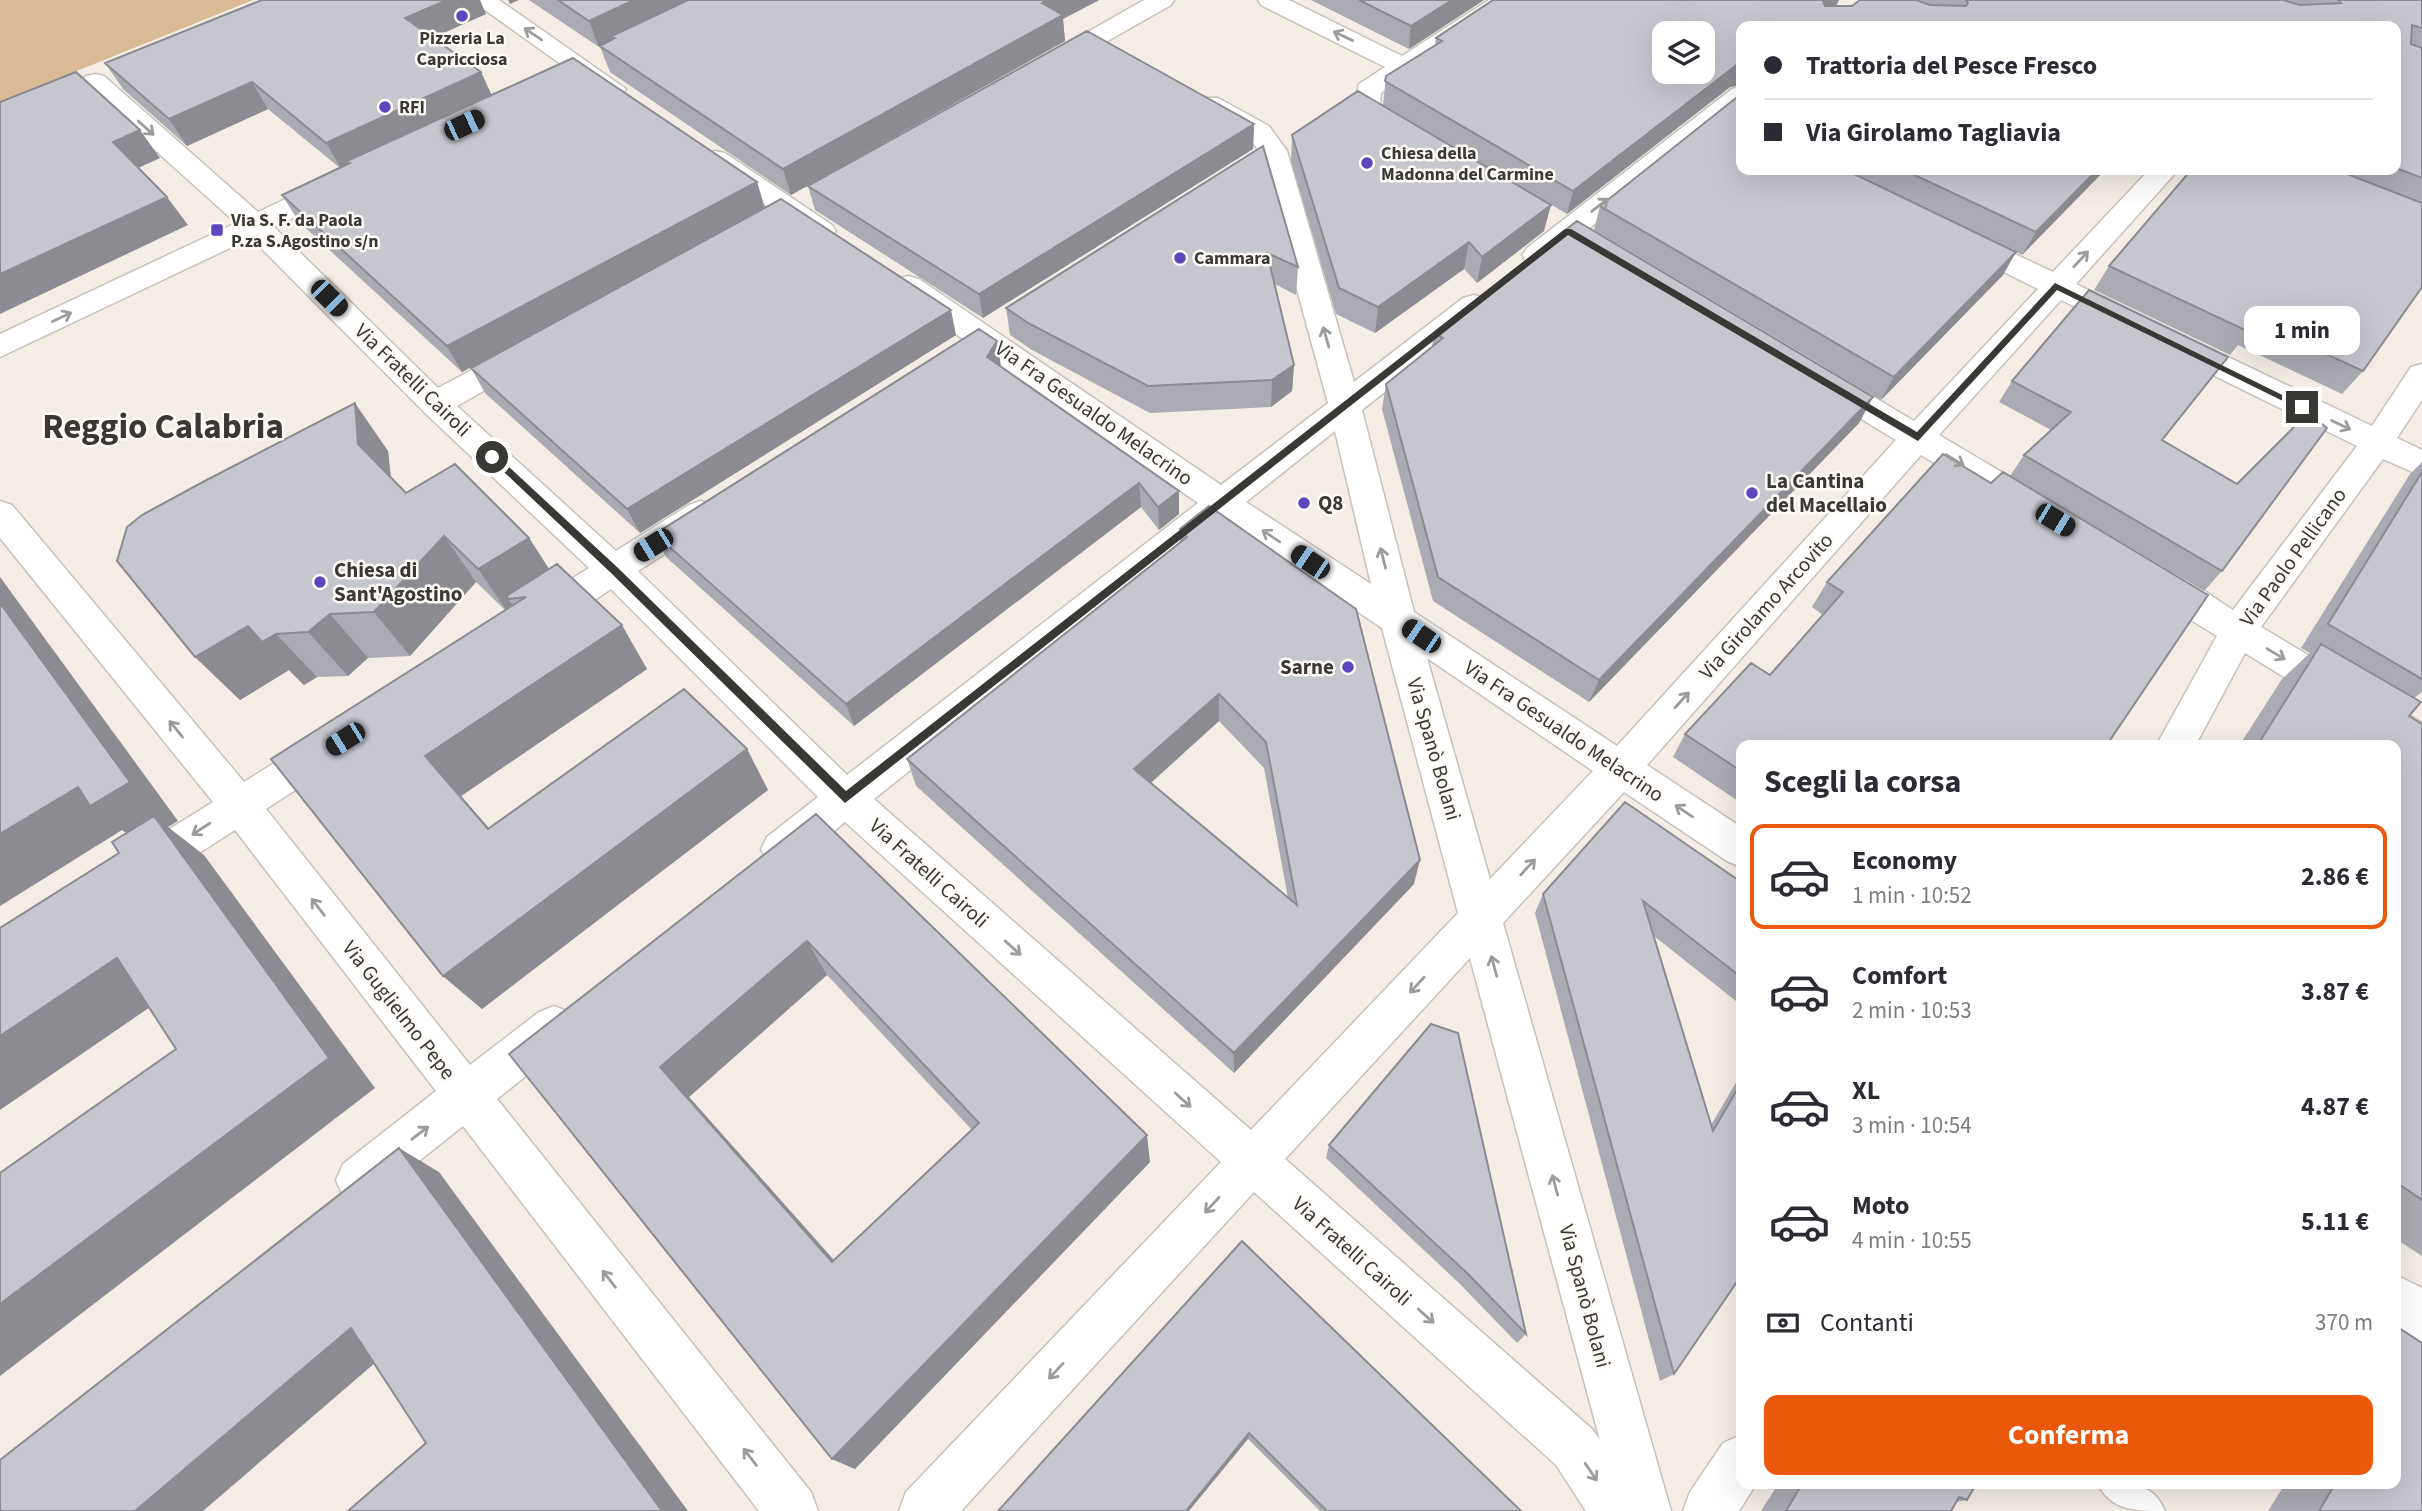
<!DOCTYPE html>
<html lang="it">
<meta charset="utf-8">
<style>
body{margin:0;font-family:"Source Sans 3",sans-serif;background:#f7f7f7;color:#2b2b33;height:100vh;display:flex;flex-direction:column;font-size:26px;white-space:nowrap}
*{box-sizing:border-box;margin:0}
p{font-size:23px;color:#7c7c81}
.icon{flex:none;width:38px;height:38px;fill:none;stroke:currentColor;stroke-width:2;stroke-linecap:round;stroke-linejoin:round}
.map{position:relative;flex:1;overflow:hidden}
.sheet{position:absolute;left:1736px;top:740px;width:665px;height:749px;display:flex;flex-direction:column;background:#fff;border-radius:14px;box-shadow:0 7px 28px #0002}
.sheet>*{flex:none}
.guide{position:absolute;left:1736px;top:21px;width:665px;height:154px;border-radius:14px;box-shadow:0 7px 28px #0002;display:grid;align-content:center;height:154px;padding:0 28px;background:#fff}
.controls{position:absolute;left:1652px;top:21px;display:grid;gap:14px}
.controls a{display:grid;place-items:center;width:63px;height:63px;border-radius:14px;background:#fff;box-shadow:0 7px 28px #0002;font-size:35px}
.end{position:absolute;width:32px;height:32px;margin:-16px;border:9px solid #3a3835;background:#fff;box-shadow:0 0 0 4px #fff}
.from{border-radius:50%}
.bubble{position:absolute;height:49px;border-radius:14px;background:#fff;box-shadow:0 7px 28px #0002;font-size:23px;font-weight:700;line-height:49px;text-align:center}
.car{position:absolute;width:21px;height:42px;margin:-21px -10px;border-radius:9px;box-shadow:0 0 5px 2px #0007;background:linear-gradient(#222 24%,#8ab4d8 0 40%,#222 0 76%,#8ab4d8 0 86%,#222 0)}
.guide b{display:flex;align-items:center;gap:24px;height:66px;font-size:26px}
.guide b+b{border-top:2px solid #e1e1e2}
.guide i{width:18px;height:18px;background:#2b2b33}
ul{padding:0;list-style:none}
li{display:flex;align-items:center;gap:21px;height:105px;margin:0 14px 10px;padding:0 14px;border:4px solid transparent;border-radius:14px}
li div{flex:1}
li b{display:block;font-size:26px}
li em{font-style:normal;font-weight:700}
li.active{border-color:#ea580c}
li>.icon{width:63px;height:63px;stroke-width:1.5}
h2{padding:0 28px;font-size:32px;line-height:84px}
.pay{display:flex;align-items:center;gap:18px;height:77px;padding:0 28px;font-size:26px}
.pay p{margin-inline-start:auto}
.cta{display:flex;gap:14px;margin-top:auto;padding:14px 28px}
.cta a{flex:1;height:80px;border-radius:14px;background:#ea580c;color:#fff;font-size:28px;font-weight:700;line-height:80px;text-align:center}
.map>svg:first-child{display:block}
.green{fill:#d9bc96}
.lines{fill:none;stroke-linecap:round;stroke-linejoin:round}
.lane-casing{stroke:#c8c2ba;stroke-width:3}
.street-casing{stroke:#c8c2ba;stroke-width:3}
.lane{fill:#fff;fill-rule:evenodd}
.street{fill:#fff;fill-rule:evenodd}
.wall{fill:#aaaab2;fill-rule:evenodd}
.shaded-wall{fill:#8b8b91}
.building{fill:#c6c6cf;stroke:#8b8b91;stroke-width:2;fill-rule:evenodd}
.oneway{stroke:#9c9c9a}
.route{fill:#3a3835}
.poi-dot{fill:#5c45bd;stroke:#fefbf6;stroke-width:2.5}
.labels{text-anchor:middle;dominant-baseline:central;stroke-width:5;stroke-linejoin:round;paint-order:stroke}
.far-poi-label{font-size:18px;font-weight:bold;fill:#3a3835;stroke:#fefbf6;text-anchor:start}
.street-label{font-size:21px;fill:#3a3835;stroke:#fefbf6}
.poi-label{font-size:21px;font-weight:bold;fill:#3a3835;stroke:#fefbf6;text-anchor:start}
.town-label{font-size:35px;font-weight:bold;fill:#3a3835;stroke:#fefbf6}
</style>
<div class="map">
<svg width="2422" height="1511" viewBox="0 0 2422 1511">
<rect width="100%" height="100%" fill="#f3ede5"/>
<!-- green -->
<path class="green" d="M0,0H253L0,102Z"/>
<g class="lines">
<defs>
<path id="lane" d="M2098,1484C2127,1484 2152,1480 2165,1511C2136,1511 2111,1511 2098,1484Z"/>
<path id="street" d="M471,0H499L626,89L622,95H604Z
M1144,0H1174L1171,5L1060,68H1042L1038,63L1042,58Z
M1258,0H1289L1402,56L1489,0H1518L1381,93L1380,106L1412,130L1409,136C1390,140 1363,124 1353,109L1359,84L1385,67L1261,5Z
M95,74L104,76L258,212L326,180L336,177L346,180L350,186L346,192L274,227L438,388L513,348L524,344L535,348L540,355L535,362L457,406L616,551L689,505L701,501L713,505L718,514L713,523L638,571L847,775L1198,503L897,293L893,286L897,279L908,276L919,279L1221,485L1328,403L1259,151L1249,138L1200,110L1196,104L1200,98H1218L1269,126L1287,151L1354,382L1463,298L1474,295L1485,298L1489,305L1485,312L1362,410L1414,612L1617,746L1896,440L1810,388L1805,380L1810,372L1821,369L1832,372L1914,421L2038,289L1954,247L1950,241L1954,235L1964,232L1974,235L2053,272L2149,170H2178L2076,284L2372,426L2411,367L2422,364V400L2397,438L2422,450V476L2383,459L2261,627L2422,723V758L2408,753L2245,653L2195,746H2156L2217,636L2142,590L2136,580L2142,570C2171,561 2208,595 2233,610L2357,446L2061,300L1939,435L2049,500L2054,509L2049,518L2037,522L2025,518L1921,455L1647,765L1741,827V867L1727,861L1624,792L1503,923L1671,1511H1586L1556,1465L1254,1192L961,1511H899L906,1492L1221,1162L845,822C822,840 797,872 767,861L761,849L767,837L818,797L611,589C587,604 555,636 526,627L521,617L526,607L589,568L424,412L251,238L0,357V334L236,223L86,88L82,82L86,76ZM1335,431L1371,584L1246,502ZM1223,521L1382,628L1458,913L1251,1130L874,799ZM1427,658L1593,771L1490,879ZM1470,958L1600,1440L1592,1429L1285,1159Z
M1741,87V108L1547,262L1537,264L1527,262L1522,255L1527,248L1732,89Z
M715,151L725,153L832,225L836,231L832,237L822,240L812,237L705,165L701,159L705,153Z
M0,501L12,505L244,782L314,738L328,733L342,738L347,749L342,760L266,809L470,1065L539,1012L554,1006L569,1012L576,1027L569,1042L497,1099L811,1492L818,1511H759L463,1126L375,1196L359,1203L343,1196L336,1180L343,1164L436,1091L235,830L154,882L140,887L126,882L120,869L126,856L213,802L0,538Z
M2396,1275L2422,1288V1342L2396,1329Z
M1741,1435V1484H1756L1739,1511H1683L1690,1492L1723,1443Z"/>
</defs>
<!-- lane casing -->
<use href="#lane" class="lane-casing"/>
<!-- street casing -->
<use href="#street" class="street-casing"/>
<!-- lane -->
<use href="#lane" class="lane"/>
<!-- street -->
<use href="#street" class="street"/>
</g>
<!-- wall -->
<path class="wall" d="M529,0H1099L1063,19L1065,41L791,195L610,72L600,47H599Z
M1311,0H1484L1409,49Z
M1493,0H1839L1836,6H1852L1860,0H2422V287L2363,371L2342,394L2238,345L2230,355L2094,290L2109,266L2191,170H2396V26H1741V85L1730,87L1567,214L1383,105L1386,76L1435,45L1436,38Z
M486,14L433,38L481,72L491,95L757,182L765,208L956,335L640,533L485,393L471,368L671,259L462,372L299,222L282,195L340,168L268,109L187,146L123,89L105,63Z
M1254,124L1253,149L983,318L815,210L808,186Z
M1292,135L1544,231L1477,283L1464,269L1375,333L1336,314L1291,161Z
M1263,146L1298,267L1296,295L1275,284L1294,365L1292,391L1271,407L1150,413L1032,350L1010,335L1006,308Z
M1741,170H2105L2022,255L2016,252L2003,275L1881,400L1594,230L1600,206Z
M1434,333L1873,397L1859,423L1589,702L1433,601L1382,409L1386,384L1432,347Z
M1000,366L1179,514L1159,530L1141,507L854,726L666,557L655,534Z
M2012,381L2162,440L2222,571L2204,591L2010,476L2024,455L2051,430L1999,402Z
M388,451L391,478L406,493L529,538L549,569L647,669L461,796L489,828L747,749L768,790L482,1009L443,976L271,759L505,610L476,582L410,656L368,658L348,676L317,677L304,685L289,670L240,700L195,657Z
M2422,462V692L2414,698L2409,716L2422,724V1256L2396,1239V746H2239L2282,679L2310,653L2301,648L2410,474Z
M1209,506L1414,884L1234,1073L916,786L907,759L1180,543V529ZM1219,721L1264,768L1288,898L1151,783Z
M1827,582L2106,746H1741V803L1673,757L1685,734L1770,675L1823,615L1812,607Z
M816,814L1150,1162L855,1469L832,1459L509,1054ZM827,975L972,1130L834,1260L689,1097Z
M1741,882V1005L1654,936L1711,1125L1741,1074V1276L1674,1374L1660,1381L1535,913L1543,894Z
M1431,1024L1526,1334L1517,1343L1460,1284L1326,1158L1329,1145Z
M1242,1241L1521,1511H1320L1248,1439Z
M1778,1484H1976L1967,1500L1956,1502L1951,1511H1761Z
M2285,1484H2396L2422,1511H2268Z"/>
<!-- shaded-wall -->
<path class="shaded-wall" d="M447,0H480L486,14L418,44L405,18Z
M508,0H519L510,4Z
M634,0H699L612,36L613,40L599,47L589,21Z
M1048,0H1099L1063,19L1065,41L791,195L783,169Z
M1452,0H1484L1409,49L1411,26Z
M1824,0H1839L1837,4L1814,24Z
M1741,63V85L1730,87L1567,214L1573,191L1738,64Z
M481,72L493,98L347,161L350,165L342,170L326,143Z
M252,82L268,109L187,146L169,119Z
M1254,124L1253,149L983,318L979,294Z
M140,130L160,158L134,170L113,142Z
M2097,170H2105L2022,255L2036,232Z
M757,182L765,209L462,372L447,346Z
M167,197L188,225L0,314V274Z
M1551,205L1544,231L1477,283L1482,257Z
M1469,242L1464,269L1375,333L1378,307Z
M2016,252L2003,275L1881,400L1894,377Z
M951,310L956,335L640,533L627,509Z
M997,341L1001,366L991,381L987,357Z
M1294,365L1292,391L1271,407L1272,380Z
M1873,397L1859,423L1589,702L1599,680Z
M355,403L388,451L392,491L358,444Z
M1139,483L1141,507L854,726L846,704Z
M1179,491V514L1159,530L1158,507Z
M444,536L476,582L410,656L374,612Z
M529,538L558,583L526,597L506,596L516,610L509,614L478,569Z
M0,577L178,821L168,827L204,855L375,1088L0,1376V1304L329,1058L142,844L122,830L0,906V834L78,787L0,603Z
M330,614L368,658L348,676L308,632Z
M622,625L647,669L461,796L522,867L425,756Z
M248,626L276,634L317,677L304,685L289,670L240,700L195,657Z
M1219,694V721L1137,795L1134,769Z
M747,749L768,790L482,1009L443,976Z
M1420,860L1414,884L1234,1073V1053Z
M807,941L827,975L689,1097L854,1283L832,1262L660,1067Z
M117,958L172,992L0,1110V1036Z
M1147,1135L1150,1162L855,1469L832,1459Z
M399,1148L439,1172L688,1511H662Z
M351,1328L397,1344L203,1511H135Z
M1249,1433L1248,1439L1189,1511H1186Z"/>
<!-- building -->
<path class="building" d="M262,0H447L405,18L481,72L326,143L252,82L169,119L105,63Z
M558,0H634L589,21Z
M688,0H1048L1042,3L1063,15L783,169L600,46L615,38L612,36Z
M1359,0H1452L1411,26Z
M1493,0H1824L1823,1L1825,6H1852L1860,0H1916L1930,5L1966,6L1968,3L1966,0H2283L2300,5L2341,3L2338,0H2422V28L2412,25L2411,44L2422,48V178L2396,168V26H1741V63L1738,64L1573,191L1385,81L1386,76L1442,41L1436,38ZM1664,33H1703V72H1664Z
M1087,31L1254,124L979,294L808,186Z
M573,58L757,182L447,346L282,195L350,163L347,161Z
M76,72L140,130L113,142L167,197L0,274V102Z
M1358,91L1551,205L1482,257L1469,242L1378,307L1339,288L1292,135Z
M1741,94V170H1846L2016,252L1894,377L1600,206Z
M1263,146L1298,267L1267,253L1294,365L1272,380L1148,386L1028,323L1006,308Z
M1904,170H2097L2036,232Z
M2191,170H2337L2422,203V287L2363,371L2256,322L2249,332L2109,266Z
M781,199L951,310L627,509L471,368Z
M1577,221L1873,397L1599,680L1438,577L1386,384L1443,338L1434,333Z
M2089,290L2228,357L2162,440L2237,484L2308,413L2327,428L2222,571L2024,455L2071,412L2012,381Z
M979,329L997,341L987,357L1179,491L1158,507L1139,483L846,704L655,534Z
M355,403L358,444L406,493L455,464L529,538L478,569L444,536L374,612L330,614L308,632L276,634L262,642L248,626L195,657L117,561L127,527L142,515L201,483Z
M1943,454L1991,483L2003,472L2208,595L2106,746H1741V771L1685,734L1751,663L1770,675L1843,592L1827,582Z
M2422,472V679L2328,624Z
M1209,506L1356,609L1420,860L1234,1053L907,759L1187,537L1180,529ZM1219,694L1266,742L1297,905L1134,769Z
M557,564L622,625L425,756L488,829L684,689L747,749L443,976L271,759L526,597L509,599L506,596Z
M0,603L130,782L90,806L78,787L0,834Z
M2321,644L2421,702L2409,716L2422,724V1200L2396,1182V746H2257Z
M1625,802L1741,882V977L1643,901L1713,1131L1741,1083V1276L1674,1374L1543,894Z
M816,814L1147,1135L832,1459L509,1054ZM807,941L979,1123L832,1262L660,1067Z
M154,816L329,1058L0,1304V1173L176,1049L117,958L0,1036V928L119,853L112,842Z
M1431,1024L1458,1033L1526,1334L1468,1274L1329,1145Z
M399,1148L662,1511H348L426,1443L351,1328L135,1511H0V1460Z
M1242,1241L1521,1511H1327L1249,1433L1186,1511H998Z
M2396,1326L2422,1343V1511H2319L2335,1484H2396Z
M1802,1484H1976L1967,1500L1959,1497L1951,1511H1786Z"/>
<!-- one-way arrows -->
<defs><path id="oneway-shaft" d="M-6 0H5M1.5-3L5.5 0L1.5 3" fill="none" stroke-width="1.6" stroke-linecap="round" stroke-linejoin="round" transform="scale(1.75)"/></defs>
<g class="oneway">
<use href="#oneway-shaft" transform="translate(533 34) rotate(-146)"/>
<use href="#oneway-shaft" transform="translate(1343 36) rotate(-154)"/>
<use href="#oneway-shaft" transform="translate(146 128) rotate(42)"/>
<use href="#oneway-shaft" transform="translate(1600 205) rotate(-38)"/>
<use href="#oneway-shaft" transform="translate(2081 259) rotate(-47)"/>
<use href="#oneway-shaft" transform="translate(62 317) rotate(-26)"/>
<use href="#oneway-shaft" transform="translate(1326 337) rotate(-106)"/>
<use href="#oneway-shaft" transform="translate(2341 425) rotate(26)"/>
<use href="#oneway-shaft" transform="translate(1955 460) rotate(31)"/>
<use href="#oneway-shaft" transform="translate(1271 536) rotate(-146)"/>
<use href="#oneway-shaft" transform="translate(1383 558) rotate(-104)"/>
<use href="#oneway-shaft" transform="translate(2276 654) rotate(31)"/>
<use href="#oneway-shaft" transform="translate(1682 700) rotate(-48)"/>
<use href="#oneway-shaft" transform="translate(176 729) rotate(-129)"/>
<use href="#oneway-shaft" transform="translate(1684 811) rotate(-146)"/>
<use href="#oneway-shaft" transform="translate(201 829) rotate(147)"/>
<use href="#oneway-shaft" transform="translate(1528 867) rotate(-47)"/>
<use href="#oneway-shaft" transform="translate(318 907) rotate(-128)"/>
<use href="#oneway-shaft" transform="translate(1013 948) rotate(42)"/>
<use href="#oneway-shaft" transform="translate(1494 966) rotate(-105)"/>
<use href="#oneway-shaft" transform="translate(1417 985) rotate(133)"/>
<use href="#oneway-shaft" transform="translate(1183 1100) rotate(42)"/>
<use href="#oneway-shaft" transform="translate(420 1133) rotate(-38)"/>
<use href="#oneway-shaft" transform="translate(1555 1185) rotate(-105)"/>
<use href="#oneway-shaft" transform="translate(1212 1205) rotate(133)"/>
<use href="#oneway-shaft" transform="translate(609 1279) rotate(-128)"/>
<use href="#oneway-shaft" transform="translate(1426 1316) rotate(42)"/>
<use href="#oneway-shaft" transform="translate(1056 1371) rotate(133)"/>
<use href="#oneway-shaft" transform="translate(750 1457) rotate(-128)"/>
<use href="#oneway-shaft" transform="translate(1591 1472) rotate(56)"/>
</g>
<!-- route -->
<path class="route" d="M1565,229H1571L1917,432L2055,283L2307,407L2299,409L2057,290L1918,441L1568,235L845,803L610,572L488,457L496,455L617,567L846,791Z"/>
<!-- markers -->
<g class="poi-dot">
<circle cx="462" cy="16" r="7"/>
<circle cx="385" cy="107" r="7"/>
<circle cx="1367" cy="163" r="7"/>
<rect x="210" y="223" width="14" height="14" rx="3.5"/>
<circle cx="1180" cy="258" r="7"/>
<circle cx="1752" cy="493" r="7"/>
<circle cx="1304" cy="503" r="7"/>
<circle cx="320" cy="582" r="7"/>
<circle cx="1348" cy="667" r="7"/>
</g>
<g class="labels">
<!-- far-poi labels -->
<g class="far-poi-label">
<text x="462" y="38" text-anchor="middle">Pizzeria La<tspan x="462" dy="21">Capricciosa</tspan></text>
<text x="399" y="107">RFI</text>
<text x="1381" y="153">Chiesa della<tspan x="1381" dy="21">Madonna del Carmine</tspan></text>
<text x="231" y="220">Via S. F. da Paola<tspan x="231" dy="21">P.za S.Agostino s/n</tspan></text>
<text x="1194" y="258">Cammara</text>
</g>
<!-- street labels -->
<g class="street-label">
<text transform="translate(413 380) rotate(44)">Via Fratelli Cairoli</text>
<text transform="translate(1094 413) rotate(35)">Via Fra Gesualdo Melacrino</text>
<text transform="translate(2293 557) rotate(-54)">Via Paolo Pellicano</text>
<text transform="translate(1766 606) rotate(-48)">Via Girolamo Arcovito</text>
<text transform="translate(1564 731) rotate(34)">Via Fra Gesualdo Melacrino</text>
<text transform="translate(1434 749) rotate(74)">Via Spanò Bolani</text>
<text transform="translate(929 873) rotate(42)">Via Fratelli Cairoli</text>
<text transform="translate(399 1010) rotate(52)">Via Guglielmo Pepe</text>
<text transform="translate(1352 1251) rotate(42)">Via Fratelli Cairoli</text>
<text transform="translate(1585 1296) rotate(75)">Via Spanò Bolani</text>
</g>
<!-- poi labels -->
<g class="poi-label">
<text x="1766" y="481">La Cantina<tspan x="1766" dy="24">del Macellaio</tspan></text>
<text x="1318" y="503">Q8</text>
<text x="334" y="570">Chiesa di<tspan x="334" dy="24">Sant'Agostino</tspan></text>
<text x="1334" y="667" text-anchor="end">Sarne</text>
</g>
<!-- town labels -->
<g class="town-label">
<text x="163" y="427">Reggio Calabria</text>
</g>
</g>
</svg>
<div class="controls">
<a><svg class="icon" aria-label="layers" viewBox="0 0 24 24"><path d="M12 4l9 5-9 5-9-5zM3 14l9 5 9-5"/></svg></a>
</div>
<i class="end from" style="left:492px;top:457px"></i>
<i class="end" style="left:2302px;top:407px"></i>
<div class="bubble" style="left:2244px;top:306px;width:116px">1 min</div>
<i class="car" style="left:464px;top:125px;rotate:65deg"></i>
<i class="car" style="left:329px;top:298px;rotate:135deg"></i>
<i class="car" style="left:2055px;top:520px;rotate:121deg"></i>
<i class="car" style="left:653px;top:545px;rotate:238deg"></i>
<i class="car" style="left:1310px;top:562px;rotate:304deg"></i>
<i class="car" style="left:1421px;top:636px;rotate:304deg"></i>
<i class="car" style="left:345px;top:739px;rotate:238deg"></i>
<div class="guide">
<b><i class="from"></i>Trattoria del Pesce Fresco</b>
<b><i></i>Via Girolamo Tagliavia</b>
</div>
<section class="sheet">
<h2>Scegli la corsa</h2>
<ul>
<li class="active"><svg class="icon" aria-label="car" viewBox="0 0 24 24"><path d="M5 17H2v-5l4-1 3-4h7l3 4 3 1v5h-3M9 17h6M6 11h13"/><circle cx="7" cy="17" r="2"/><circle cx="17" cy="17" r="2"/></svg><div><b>Economy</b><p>1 min · 10:52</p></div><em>2.86 €</em></li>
<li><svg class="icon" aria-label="car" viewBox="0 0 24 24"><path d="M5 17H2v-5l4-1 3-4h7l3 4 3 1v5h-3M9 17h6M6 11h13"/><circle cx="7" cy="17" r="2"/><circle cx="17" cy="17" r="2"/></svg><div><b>Comfort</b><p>2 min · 10:53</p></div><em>3.87 €</em></li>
<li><svg class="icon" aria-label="car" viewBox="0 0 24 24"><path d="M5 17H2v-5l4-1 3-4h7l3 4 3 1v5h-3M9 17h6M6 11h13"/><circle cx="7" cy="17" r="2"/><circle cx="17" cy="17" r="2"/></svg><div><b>XL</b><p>3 min · 10:54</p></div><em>4.87 €</em></li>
<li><svg class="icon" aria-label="car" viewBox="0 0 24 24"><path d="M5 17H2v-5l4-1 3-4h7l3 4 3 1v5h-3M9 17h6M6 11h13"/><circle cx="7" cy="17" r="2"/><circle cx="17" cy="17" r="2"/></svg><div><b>Moto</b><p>4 min · 10:55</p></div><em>5.11 €</em></li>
</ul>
<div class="pay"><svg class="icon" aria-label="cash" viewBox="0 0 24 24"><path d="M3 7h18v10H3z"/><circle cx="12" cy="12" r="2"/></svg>Contanti<p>370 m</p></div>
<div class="cta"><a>Conferma</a></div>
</section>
</div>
